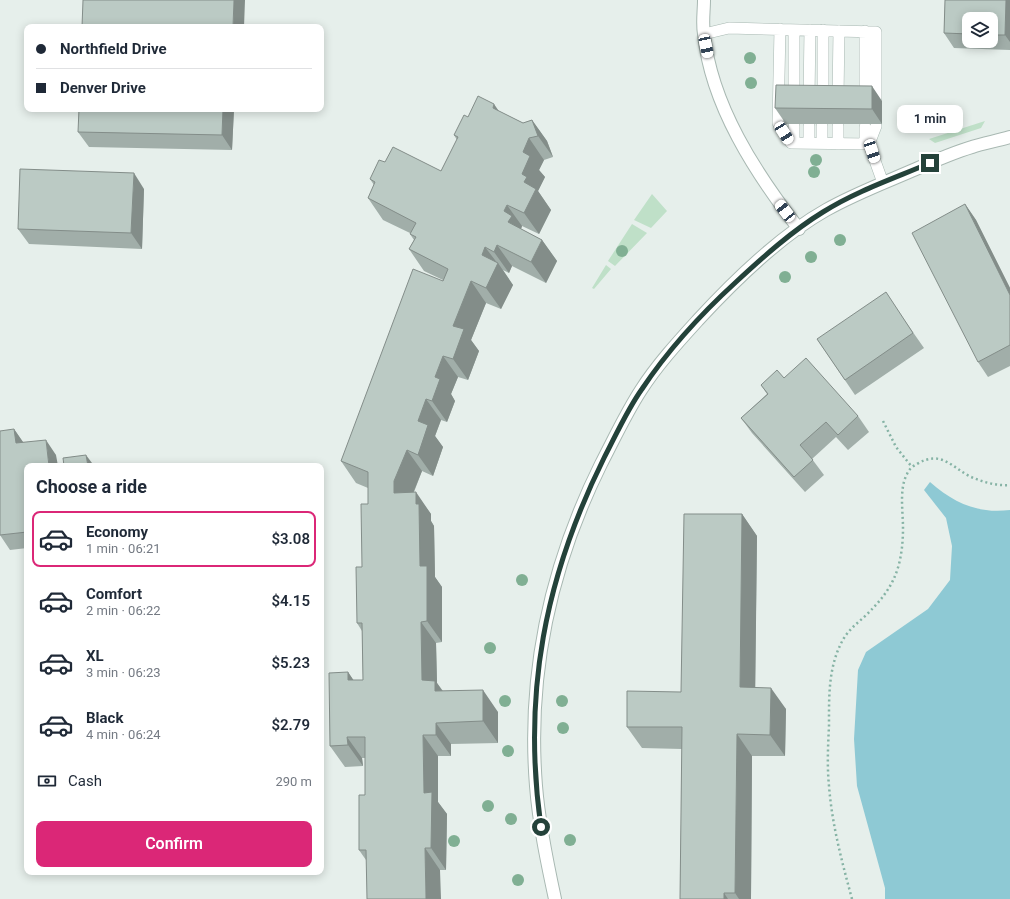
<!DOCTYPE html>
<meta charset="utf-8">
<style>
body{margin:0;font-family:Roboto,sans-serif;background:#f6f6f7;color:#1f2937;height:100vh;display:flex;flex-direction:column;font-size:15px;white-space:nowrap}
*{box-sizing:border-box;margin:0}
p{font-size:13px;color:#747a83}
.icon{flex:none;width:22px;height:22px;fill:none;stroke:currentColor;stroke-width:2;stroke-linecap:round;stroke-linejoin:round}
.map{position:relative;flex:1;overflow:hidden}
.side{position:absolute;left:24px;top:463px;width:300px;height:412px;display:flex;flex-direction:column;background:#fff;border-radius:8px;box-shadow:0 2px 10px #0003}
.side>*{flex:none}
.hud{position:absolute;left:24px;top:24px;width:300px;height:88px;border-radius:8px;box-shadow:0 2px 10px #0003;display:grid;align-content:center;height:88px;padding:0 12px;background:#fff}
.controls{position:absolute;left:962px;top:12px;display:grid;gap:8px}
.controls a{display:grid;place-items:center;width:36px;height:36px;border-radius:8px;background:#fff;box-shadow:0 2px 10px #0003;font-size:20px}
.end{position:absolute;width:18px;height:18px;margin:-9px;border:5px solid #24423a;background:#fff;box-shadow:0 0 0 2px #fff}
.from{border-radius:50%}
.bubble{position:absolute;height:28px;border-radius:8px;background:#fff;box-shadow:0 2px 10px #0003;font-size:13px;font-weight:600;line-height:28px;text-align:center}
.car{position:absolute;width:12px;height:24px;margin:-12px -6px;border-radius:5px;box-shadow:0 0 3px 1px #0007;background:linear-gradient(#fff 24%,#345 0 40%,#fff 0 76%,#345 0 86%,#fff 0)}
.hud b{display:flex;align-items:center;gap:14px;height:38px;font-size:15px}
.hud b+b{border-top:1px solid #e0e1e3}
.hud i{width:10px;height:10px;background:#1f2937}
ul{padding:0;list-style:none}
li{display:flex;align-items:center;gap:12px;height:56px;margin:0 8px 6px;padding:0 4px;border:2px solid transparent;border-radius:8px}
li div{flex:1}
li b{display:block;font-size:15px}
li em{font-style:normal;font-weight:600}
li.on{border-color:#db2777}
li>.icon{width:36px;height:36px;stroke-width:1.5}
h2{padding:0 12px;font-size:18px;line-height:48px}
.pay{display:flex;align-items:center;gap:10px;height:44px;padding:0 12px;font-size:15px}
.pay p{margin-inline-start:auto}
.primary-button{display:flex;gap:8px;margin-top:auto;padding:8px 12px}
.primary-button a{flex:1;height:46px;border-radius:8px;background:#db2777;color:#fff;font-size:16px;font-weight:600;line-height:46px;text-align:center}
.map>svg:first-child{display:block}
.green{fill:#bfe0c8}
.water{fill:#8ec9d4}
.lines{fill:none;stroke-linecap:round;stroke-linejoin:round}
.lane-casing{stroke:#a8b8b2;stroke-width:12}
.street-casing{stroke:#a8b8b2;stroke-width:14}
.path{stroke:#86b3a5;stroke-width:2.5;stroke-dasharray:2 3;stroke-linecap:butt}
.lane{stroke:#fff;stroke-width:11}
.street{stroke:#fff;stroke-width:12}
.tree{fill:#80af93}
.wall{fill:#a1aea9;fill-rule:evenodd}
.shaded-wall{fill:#838d89}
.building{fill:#bbcac4;stroke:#838d89}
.route{stroke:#24423a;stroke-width:5}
</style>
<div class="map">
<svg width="1010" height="899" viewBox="0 0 1010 899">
<rect width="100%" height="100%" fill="#e6efeb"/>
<!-- green -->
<path class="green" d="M985,121L981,128L935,143L929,139Z
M652,194L667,211L651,228L634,220Z
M632,224L647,233L615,266L608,261Z
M606,265L611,269L594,289L592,288Z"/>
<!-- water -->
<path class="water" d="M930,482C954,503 978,514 1010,510V899H885V888L857,786L854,739L858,670L866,652L928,609L950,580L952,546L946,518L924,490Z"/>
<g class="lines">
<defs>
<path id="lane" d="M780,29L778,123L791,143L869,144L883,183
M865,31V98
M704,34L729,28L876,32V98
M794,97V30
M809,97L810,30
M823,97V30
M838,97L839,31
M822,126V143
M838,126V144
M865,127V144
M794,143V126
M809,143V126
M869,144L876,126"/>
<path id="street" d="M704,0C704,11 702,23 704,34C711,105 756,174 799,229
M555,899C547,862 539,824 536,786C527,673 551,565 601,464C614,439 626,413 641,390C657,365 678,342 698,320C733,282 780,236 826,210C854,194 886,182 916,169C934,161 952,153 972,147C984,143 997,141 1010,137"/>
</defs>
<!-- lane casing -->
<use href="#lane" class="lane-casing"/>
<!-- street casing -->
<use href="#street" class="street-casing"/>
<!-- path -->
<path class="path" d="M883,421L896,447L912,467
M852,899C842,862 832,825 829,786C827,766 828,746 829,726C829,696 828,665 844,638C849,630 856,624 863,618C880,602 893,587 899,564C902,552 903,540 903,528C903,511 899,489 907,474C909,469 913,466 917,464C940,450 951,466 969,476C982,482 996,486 1010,485"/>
<!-- lane -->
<use href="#lane" class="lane"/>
<!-- street -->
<use href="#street" class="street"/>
</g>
<!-- trees -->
<g class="tree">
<circle cx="750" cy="58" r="6"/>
<circle cx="751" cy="83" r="6"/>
<circle cx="816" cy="160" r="6"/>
<circle cx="814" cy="172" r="6"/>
<circle cx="840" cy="240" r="6"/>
<circle cx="622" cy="251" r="6"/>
<circle cx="811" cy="257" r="6"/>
<circle cx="785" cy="277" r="6"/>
<circle cx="522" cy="580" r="6"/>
<circle cx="490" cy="648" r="6"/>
<circle cx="505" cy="701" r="6"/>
<circle cx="562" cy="701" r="6"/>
<circle cx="563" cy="728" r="6"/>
<circle cx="508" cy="751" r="6"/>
<circle cx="488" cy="806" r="6"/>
<circle cx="511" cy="819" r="6"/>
<circle cx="570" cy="840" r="6"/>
<circle cx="454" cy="841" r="6"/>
<circle cx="518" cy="880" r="6"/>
</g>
<!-- wall -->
<path class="wall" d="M945,0H1010V50L954,48L944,33ZM969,19H991V41H969Z
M882,101V124H786L775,108Z
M234,109L232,150L89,147L78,132Z
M498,111L523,123L532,120L547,141L553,157L544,160L539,170L545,177L538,191L551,210L539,234L522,226L521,229L542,240L557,261L546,283L512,266L509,273L503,270L513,285L501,309L486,303L471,340L479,351L468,380L458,377L451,394L455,401L447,422L441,420L435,436L443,447L433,476L422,471L414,492L431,514V521L434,526L435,577L442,587V642L436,643L437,683L443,691L498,712V743L451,744V756H438V802L447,814L446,870H440L366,860L359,850L365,795V758H362L363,766L345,767L330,746L348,672L353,680H363L362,631L357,623L362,567L368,504V488L356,483L341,461L443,280L424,271L409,249L414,240L410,234V233L383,220L368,198L374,185L370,179L441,171L457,140L454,135L468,117Z
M144,189L142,249L29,244L18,229Z
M965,204L976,220L1010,288V366L988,377L978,362Z
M896,308L924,348L855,395L817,339Z
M784,378L858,416L869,432L848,450L836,437L812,459L824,475L805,492L752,433L741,418L767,394L761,385Z
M14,429L23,442L56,455L27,466V548L10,550L0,535Z
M742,514L757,536L755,688L786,709L785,756H752L751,899H680L682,749L642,748L627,727L681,692Z"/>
<!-- shaded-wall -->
<path class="shaded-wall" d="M234,0H245L244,27H233Z
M1006,0H1010V42L1005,35Z
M872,86L882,101V124L872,109Z
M494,104L509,126L493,108Z
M223,109H234L232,150L222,135Z
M532,120L547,141L553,157L538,136Z
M529,138L544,160L539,170L545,177L538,191L551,210L539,234L524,213L522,174L523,152Z
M134,173L144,189L142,249L131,233Z
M965,204L976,220L1010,288V295Z
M507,205L522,226L521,229L508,222L504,211Z
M542,240L557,261L546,283L531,262Z
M497,245L512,266L509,273L494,252Z
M485,247L498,264V263L513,285L501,309L486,288L482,255Z
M471,281L486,303L471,340L479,351L468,380L453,359V326Z
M443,356L458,377L451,394L455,401L447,422L432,401L435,377Z
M426,399L441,420L435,436L443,447L433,476L418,455V421Z
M14,429L25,445L16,443Z
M46,440L56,455L58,466H49Z
M407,450L422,471L409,503L394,493V481Z
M86,455L92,463V466H88Z
M416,492L431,514V521L434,526L435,577L442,587V642L427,621L420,566L416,504Z
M742,514L757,536L755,709L740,687Z
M421,622L436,643L437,683L450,702H437L422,680Z
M348,672L363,694L348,680Z
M771,688L786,709L785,756L770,735Z
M483,690L498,712V743L483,721Z
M436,723L451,744V756L436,735Z
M737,734L752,756L751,899H739L735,893Z
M423,735L438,756V802L447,814L446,870L431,848L424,793Z
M347,737L362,758L363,766L348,745Z
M425,848L440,870L441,899H426Z
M724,893L728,899H724Z"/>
<!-- building -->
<path class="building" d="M83,0H234L233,27H82Z
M945,0H1006L1005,35H991V19H969V34L944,33Z
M776,85L872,86V109L775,108Z
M478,96L494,104L493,108L523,123L532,120L538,136L529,138L523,152L530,156L522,174L527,177L524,182L536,189L524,213L507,205L504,211L512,216L508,222L542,240L531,262L497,245L494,252L485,247L482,255L498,263L486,288L471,281L453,326L464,329L453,359L443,356L435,377L440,379L432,401L426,399L418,421L428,425L418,455L407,450L394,481V493L416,492V504H419L420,566H427V621L421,622L422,680L435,681V691L483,690V721L436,723V735H423L424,793L432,792L431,848H425L426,899H367L366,850H359V795H365V737H347L348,745L330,746L329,673L348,672V680H363L362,623H357L356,567H362L361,504H368V472L341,461L413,269L443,281L448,269L409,249L416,237L410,234L416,223L368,198L375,182L370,179L379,160L385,162L393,147L441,171L458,137L454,135L464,115L468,117Z
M79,109H223L222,135L78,132Z
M20,169L134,173L131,233L18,229Z
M965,204L1010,295V345L978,362L912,233Z
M886,292L913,333L845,380L817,339Z
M806,358L858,416L838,435L826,422L800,445L813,460L794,477L741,418L768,394L761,385L777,370L784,378Z
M14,429L16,443L46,440L49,466H27V532L0,535V431Z
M86,455L88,466H64L63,458Z
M684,514H742L740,687L771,688L770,735L737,734L735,893H724V899H680L682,727H627V691L681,692Z"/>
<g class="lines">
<!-- route -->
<path class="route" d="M541,827C522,694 545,577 604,458C616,435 627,410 642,389C668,350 701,314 736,282C763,257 792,231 823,212C856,191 895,178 930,163"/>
</g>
</svg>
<div class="controls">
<a><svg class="icon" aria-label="layers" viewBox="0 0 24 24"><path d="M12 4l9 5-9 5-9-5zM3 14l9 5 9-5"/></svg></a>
</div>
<i class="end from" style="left:541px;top:827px"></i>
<i class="end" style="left:930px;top:163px"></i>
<div class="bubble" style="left:897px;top:105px;width:66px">1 min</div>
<i class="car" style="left:706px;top:46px;rotate:168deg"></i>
<i class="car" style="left:784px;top:133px;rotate:148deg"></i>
<i class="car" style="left:872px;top:151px;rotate:162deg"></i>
<i class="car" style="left:785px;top:211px;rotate:322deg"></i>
<div class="hud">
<b><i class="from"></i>Northfield Drive</b>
<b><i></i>Denver Drive</b>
</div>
<section class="side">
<h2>Choose a ride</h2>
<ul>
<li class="on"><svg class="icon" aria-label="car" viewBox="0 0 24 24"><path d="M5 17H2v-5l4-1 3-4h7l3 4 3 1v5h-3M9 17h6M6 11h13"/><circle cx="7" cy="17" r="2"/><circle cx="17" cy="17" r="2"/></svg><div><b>Economy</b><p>1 min · 06:21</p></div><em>$3.08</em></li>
<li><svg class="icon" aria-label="car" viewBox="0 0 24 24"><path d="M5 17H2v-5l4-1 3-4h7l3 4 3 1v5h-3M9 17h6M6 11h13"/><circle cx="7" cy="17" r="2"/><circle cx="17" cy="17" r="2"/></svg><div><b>Comfort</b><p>2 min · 06:22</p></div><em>$4.15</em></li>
<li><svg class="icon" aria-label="car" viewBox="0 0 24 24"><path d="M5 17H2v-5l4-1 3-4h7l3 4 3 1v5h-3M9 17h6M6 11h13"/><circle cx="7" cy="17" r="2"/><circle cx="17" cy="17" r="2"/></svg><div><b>XL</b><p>3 min · 06:23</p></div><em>$5.23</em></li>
<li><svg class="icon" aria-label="car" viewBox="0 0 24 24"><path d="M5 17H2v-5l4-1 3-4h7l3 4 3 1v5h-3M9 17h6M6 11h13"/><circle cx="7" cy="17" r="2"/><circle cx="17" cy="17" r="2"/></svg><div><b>Black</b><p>4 min · 06:24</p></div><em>$2.79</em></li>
</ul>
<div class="pay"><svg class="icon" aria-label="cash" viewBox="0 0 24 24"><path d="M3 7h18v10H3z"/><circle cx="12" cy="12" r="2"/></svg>Cash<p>290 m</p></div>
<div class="primary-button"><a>Confirm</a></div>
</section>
</div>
